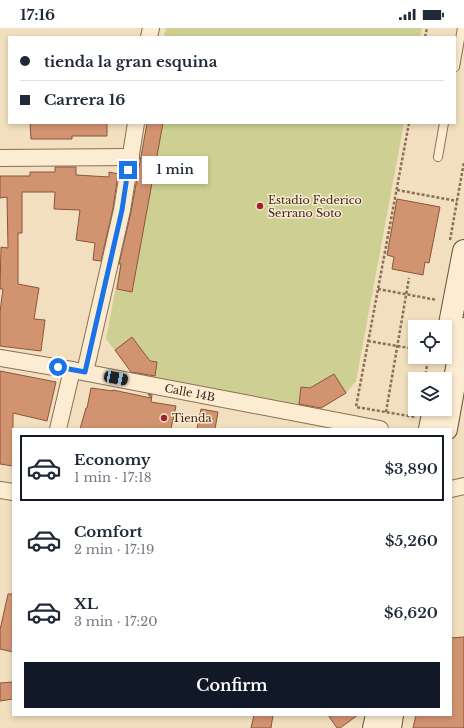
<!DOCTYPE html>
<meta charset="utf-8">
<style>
body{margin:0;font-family:"Libre Baskerville",serif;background:#f2f2f3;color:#1f2937;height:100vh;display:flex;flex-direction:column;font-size:15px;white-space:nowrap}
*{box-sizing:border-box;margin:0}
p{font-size:13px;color:#747a83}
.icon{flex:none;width:22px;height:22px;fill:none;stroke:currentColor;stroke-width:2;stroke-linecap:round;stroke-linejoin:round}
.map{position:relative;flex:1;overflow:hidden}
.panel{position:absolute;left:12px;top:400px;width:440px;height:288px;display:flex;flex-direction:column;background:#fff;border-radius:0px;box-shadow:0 2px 6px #0003}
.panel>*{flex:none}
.guide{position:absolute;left:8px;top:8px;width:448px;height:88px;border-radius:0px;box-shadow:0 2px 6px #0003;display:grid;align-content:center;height:88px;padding:0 12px;background:#fff}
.buttons{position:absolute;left:408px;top:292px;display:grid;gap:8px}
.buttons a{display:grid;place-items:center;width:44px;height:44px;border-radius:0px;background:#fff;box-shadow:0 2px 6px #0003;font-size:20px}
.end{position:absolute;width:18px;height:18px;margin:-9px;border:5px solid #1a73e8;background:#fff;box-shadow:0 0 0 2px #fff}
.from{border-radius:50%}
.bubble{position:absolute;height:28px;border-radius:0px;background:#fff;box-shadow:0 2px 6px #0003;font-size:13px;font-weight:600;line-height:28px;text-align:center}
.car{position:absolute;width:12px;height:24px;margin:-12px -6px;border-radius:5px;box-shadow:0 0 3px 1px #0007;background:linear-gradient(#222 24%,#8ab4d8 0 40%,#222 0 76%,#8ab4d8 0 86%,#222 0)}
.guide b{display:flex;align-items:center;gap:14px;height:38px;font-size:15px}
.guide b+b{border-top:1px solid #e0e1e3}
.guide i{width:10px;height:10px;background:#1f2937}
ul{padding:7px 0 0;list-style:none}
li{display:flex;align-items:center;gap:12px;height:66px;margin:0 8px 6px;padding:0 4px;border:2px solid transparent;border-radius:0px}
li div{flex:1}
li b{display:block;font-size:15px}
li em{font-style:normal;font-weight:600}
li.selected{border-color:#111827}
li>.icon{width:36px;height:36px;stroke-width:1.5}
.action{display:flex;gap:8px;margin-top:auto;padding:8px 12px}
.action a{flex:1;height:46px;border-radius:0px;background:#111827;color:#fff;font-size:16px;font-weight:600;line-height:46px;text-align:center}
.status{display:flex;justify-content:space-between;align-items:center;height:28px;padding:0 20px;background:#fff;direction:ltr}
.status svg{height:11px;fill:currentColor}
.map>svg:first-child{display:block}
.green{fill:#cdd092}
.building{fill:#d29371;stroke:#8c553a}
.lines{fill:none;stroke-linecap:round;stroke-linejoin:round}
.lane-casing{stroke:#8b6f56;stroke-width:10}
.street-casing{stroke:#8b6f56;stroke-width:18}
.secondary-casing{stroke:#6d5039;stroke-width:24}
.path{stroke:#8b6f56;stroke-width:2.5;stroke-dasharray:3 2;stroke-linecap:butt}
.lane{stroke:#fbecd2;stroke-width:8}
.street{stroke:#fbecd2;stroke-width:16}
.secondary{stroke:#fbecd2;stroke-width:22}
.route{stroke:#1a73e8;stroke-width:5}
.poi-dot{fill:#9f212a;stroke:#f8e9cf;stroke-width:1.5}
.labels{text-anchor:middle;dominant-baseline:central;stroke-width:3;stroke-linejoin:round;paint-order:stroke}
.poi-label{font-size:11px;fill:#39281b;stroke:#f8e9cf;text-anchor:start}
.street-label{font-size:11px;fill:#39281b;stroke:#f8e9cf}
</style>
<div class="status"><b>17:16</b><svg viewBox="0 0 49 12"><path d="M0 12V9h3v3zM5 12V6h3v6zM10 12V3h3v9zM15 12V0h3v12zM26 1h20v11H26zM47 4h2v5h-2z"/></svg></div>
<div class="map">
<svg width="464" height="700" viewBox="0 0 464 700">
<rect width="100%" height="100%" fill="#f1dfbf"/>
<!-- green -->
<path class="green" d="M166,0H422L420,9H164Z
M147,95H404L356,353L346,365L318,383L136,350L106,311Z"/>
<!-- building -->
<path class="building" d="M30,95H107V108H72V111H31Z
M147,95H163L132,264L117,261L121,236H119L131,184Z
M55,139H76V147L109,149V144L118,146L113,180L101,233L93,232L95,215L76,212L80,182L54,181L55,164H22V205H18V256L39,260L34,291L45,292L41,323L0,318V284L3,261H0L1,219L8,220L7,169L0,170V148H30V144H55Z
M397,171L440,179L429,235L425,234L423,247L392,241L394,229L387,227Z
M132,309L150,333L157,334L155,348L131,344L115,322Z
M0,343L56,354L47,393L13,385V438L0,436Z
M334,346L346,365L321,380L299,376L301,359L310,360Z
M91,360L113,363V362L151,370L148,366L152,367L151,374L176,378L171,401H80L86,380H87Z
M201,381L218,384L215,401H197Z
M8,566H13V624L0,621V602Z
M464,609V700H413L416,687H451V610Z
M13,654V671L0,673V655Z
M254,687H273L271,700H251Z
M328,687H358L340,700H337Z"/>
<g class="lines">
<defs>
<path id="lane" d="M455,39L462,0
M438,129L444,95"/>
<g id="street">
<path d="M149,9L151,0"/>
<path d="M0,130L131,129"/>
<path id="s1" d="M0,330L72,342L380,401"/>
<path d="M85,344L122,182L136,95"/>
<path d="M58,401L72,342"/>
<path d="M451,461L464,458"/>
<path d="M0,462L13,464"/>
</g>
<path id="secondary" d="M445,322L464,223
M430,401L434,381
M446,401L464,301
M374,700L377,687
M390,700L392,687"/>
</defs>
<!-- lane casing -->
<use href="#lane" class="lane-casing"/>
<!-- street casing -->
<use href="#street" class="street-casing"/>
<!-- secondary casing -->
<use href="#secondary" class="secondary-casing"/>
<!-- path -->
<path class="path" d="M425,9L427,0
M409,95L356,379L415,389
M397,162L457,173
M450,212L464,134
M378,261L437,272
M368,313L415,321
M425,351L428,330
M386,384L409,250"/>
<!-- lane -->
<use href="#lane" class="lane"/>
<!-- street -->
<use href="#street" class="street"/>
<!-- secondary -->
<use href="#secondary" class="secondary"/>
</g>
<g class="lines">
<!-- route -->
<path class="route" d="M58,339L85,344L122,182L128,142"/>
</g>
<!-- markers -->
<g class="poi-dot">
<circle cx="260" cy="178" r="4"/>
<circle cx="164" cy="390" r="4"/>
</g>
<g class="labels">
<!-- poi labels -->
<g class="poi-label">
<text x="268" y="172">Estadio Federico<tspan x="268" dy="13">Serrano Soto</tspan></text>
<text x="172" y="390">Tienda</text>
</g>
<!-- street labels -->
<g class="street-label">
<text stroke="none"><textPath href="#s1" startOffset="193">Calle 14B</textPath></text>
</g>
</g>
</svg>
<div class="buttons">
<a><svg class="icon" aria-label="locate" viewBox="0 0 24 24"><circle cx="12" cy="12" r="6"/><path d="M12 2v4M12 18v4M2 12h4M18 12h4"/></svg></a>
<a><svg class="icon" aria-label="layers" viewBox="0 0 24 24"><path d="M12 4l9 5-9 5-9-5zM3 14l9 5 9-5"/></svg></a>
</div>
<i class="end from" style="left:58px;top:339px"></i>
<i class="end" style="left:128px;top:142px"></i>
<div class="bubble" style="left:142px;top:128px;width:66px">1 min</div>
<i class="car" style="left:116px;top:350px;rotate:101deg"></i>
<div class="guide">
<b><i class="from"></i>tienda la gran esquina</b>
<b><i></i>Carrera 16</b>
</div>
<section class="panel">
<ul>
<li class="selected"><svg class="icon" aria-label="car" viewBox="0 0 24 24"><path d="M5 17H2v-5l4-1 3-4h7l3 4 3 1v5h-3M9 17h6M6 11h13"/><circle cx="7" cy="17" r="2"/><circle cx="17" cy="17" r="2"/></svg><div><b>Economy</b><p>1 min · 17:18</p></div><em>$3,890</em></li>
<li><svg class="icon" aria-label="car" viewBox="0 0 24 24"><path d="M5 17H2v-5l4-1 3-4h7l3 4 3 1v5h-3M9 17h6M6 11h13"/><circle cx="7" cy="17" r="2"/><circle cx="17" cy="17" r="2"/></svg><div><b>Comfort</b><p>2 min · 17:19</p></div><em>$5,260</em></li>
<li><svg class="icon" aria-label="car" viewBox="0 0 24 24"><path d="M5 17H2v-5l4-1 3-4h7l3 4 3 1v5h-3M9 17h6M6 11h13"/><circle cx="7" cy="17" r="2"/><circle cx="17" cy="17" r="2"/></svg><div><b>XL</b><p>3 min · 17:20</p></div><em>$6,620</em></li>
</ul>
<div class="action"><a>Confirm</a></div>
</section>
</div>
